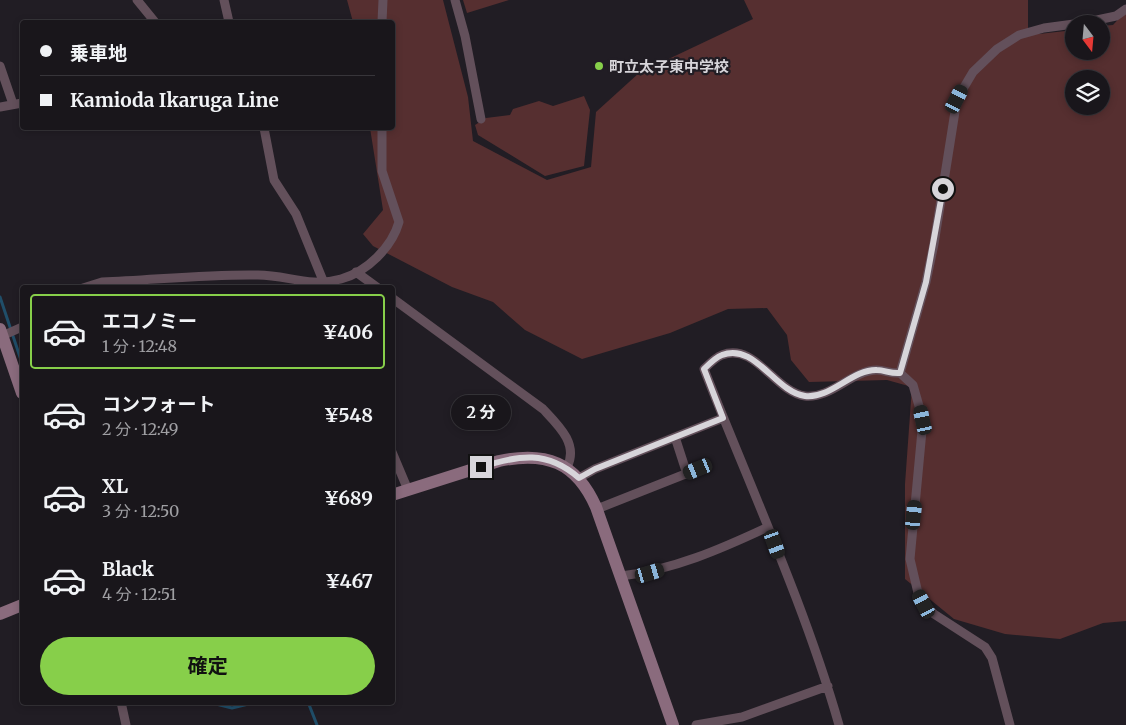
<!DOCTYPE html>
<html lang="ja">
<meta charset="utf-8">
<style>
body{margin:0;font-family:Merriweather,"Noto Sans JP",serif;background:#262328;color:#f1f3f6;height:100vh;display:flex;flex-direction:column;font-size:19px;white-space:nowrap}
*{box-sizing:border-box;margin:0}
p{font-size:16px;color:#9f9fa3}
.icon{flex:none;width:28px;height:28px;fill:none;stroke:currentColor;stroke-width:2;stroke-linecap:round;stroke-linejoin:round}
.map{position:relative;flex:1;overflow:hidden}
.sheet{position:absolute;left:20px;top:285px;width:375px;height:420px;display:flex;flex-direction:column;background:#19161b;border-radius:5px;box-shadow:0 2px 8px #0003,0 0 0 1px #37353a}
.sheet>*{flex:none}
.banner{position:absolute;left:20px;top:20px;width:375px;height:110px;border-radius:5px;box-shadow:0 2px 8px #0003,0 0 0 1px #37353a;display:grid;align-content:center;height:110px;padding:0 20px;background:#19161b}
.needle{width:32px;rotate:164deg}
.tools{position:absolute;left:1065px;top:15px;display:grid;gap:10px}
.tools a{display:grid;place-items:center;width:45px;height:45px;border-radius:50%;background:#19161b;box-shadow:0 2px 8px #0003,0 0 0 1px #37353a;font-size:25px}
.end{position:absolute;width:22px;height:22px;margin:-11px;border:6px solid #d7d5da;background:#111;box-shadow:0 0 0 2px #111}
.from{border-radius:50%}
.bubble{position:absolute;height:35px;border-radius:18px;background:#19161b;box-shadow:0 2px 8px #0003,0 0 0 1px #37353a;font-size:16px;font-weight:700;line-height:35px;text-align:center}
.car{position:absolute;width:15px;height:30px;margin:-15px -8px;border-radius:6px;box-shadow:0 0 4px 1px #0007;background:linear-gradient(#222 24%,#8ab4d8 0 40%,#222 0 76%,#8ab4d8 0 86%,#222 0)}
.banner b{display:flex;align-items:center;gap:18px;height:48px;font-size:19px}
.banner b+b{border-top:1px solid #37353a}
.banner i{width:12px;height:12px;background:#f1f3f6}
ul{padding:9px 0 0;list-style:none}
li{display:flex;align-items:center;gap:15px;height:75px;margin:0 10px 8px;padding:0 10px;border:2px solid transparent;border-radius:5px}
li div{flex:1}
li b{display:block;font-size:19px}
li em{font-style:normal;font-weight:700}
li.active{border-color:#87cf4a}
li>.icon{width:45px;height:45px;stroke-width:1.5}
.action{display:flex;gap:10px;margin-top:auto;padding:10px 20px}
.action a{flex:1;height:58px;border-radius:30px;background:#87cf4a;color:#111;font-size:20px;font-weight:700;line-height:58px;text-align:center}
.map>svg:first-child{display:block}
.green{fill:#562f30;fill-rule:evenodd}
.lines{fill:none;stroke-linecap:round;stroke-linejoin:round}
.stream{stroke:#204e69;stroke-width:3}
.street{stroke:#63505b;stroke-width:9}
.secondary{stroke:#8a6b7d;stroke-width:12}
.route{stroke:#d7d5da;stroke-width:6}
.poi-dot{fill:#87cf4a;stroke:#211d24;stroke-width:2}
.labels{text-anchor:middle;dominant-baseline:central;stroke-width:4.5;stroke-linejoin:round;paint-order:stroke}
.poi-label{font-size:15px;font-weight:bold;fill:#d7d5da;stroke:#211d24;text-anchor:start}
</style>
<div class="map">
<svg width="1126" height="725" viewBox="0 0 1126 725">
<rect width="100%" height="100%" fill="#211d24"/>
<!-- green -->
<path class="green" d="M347,0H443L468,97L473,141L547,180L591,167L596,112L639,73L753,19L744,0H1028V33L1039,34L1074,30V51H1101V26L1113,25L1126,11V621L1103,623L1060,639L1005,634L954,619L905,579V484L912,387L887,380L809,382L791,360L787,335L767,308L728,309L670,333L582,359L525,330L493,302L452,287L373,246L363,234L383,210L370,128H392V22H353ZM1074,79H1101V106H1074Z
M463,0H509L467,13Z
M584,96L590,110L584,166L545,176L478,135L475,125L486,118L510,115L513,109L539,101L553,106Z"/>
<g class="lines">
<!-- stream -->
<path class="stream" d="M0,297L22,363
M208,702L232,708L257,702
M308,702L317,725"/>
<!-- street -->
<path class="street" d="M137,0L155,22
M224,0L229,22
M455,0L465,36L481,119
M382,22L383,0
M1078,24L1116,16L1126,9
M0,66L13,104
M0,107L22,103
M264,128L274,180L296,214L326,288
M356,272L378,288
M83,288L102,282C154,280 207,274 258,275C288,275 309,288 341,279C367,272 392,247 399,222L382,171V128
M392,298L543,409C558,425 579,444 567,467
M2,336L22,327
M900,373L926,282L934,244L957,99L973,72L997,49L1019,35L1044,28L1074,24
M900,373L913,385L923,420L910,559L918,593L924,604L934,614L985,647L992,658L1010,725
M675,437L687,474
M392,452L408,490
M579,478L595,469L723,418
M597,509L698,469
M621,576C673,570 721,549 768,527
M121,702L126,725
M696,725L742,717L828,686
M839,725C804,603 750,487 704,369C709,364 716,357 722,355C755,342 775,392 805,396C831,399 852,370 877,370C885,370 891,374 900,373"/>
<!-- secondary -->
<path class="secondary" d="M0,329L22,393
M392,495L499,461C546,451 576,462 596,507L673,725
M0,614L22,605"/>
</g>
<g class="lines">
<!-- route -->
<path class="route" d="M481,467C519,455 547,450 579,478L595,469L723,418L704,369C709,364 716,357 722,355C755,342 775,392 805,396C831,399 852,369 877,370C885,370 891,374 900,373L926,282L943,189"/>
</g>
<!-- markers -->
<circle class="poi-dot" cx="599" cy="66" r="5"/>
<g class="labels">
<!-- poi labels -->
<g class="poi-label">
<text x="609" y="66">町立太子東中学校</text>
</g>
</g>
</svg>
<div class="tools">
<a><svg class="needle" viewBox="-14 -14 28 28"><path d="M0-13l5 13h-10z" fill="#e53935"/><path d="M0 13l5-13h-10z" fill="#9f9fa3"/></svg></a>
<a><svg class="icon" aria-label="layers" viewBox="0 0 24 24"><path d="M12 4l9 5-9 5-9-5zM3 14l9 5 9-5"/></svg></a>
</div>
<i class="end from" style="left:943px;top:189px"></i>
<i class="end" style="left:481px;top:467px"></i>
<div class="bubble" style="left:451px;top:395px;width:60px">2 分</div>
<i class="car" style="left:957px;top:99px;rotate:27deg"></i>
<i class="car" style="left:923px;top:420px;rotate:348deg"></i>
<i class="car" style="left:698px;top:469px;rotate:248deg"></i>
<i class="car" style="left:914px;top:515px;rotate:6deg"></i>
<i class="car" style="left:775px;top:544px;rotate:160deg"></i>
<i class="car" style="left:650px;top:573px;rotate:74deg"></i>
<i class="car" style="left:924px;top:604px;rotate:332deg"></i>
<div class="banner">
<b><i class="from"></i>乗車地</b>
<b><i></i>Kamioda Ikaruga Line</b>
</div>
<section class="sheet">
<ul>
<li class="active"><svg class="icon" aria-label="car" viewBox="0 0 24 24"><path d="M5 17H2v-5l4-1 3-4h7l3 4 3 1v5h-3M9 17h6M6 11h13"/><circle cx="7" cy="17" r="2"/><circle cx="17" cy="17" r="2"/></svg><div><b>エコノミー</b><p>1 分 · 12:48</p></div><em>¥406</em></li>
<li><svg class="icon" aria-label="car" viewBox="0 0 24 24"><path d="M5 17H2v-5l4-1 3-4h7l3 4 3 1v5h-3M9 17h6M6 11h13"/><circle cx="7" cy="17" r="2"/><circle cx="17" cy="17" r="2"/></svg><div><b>コンフォート</b><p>2 分 · 12:49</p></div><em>¥548</em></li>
<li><svg class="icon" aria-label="car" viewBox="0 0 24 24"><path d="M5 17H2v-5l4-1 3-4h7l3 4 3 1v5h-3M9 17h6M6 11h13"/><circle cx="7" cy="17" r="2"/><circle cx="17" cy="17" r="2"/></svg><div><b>XL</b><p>3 分 · 12:50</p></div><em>¥689</em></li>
<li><svg class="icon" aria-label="car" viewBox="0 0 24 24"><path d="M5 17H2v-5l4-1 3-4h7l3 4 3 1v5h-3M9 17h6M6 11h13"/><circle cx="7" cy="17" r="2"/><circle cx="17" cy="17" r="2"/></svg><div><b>Black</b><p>4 分 · 12:51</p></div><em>¥467</em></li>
</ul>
<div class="action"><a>確定</a></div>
</section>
</div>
